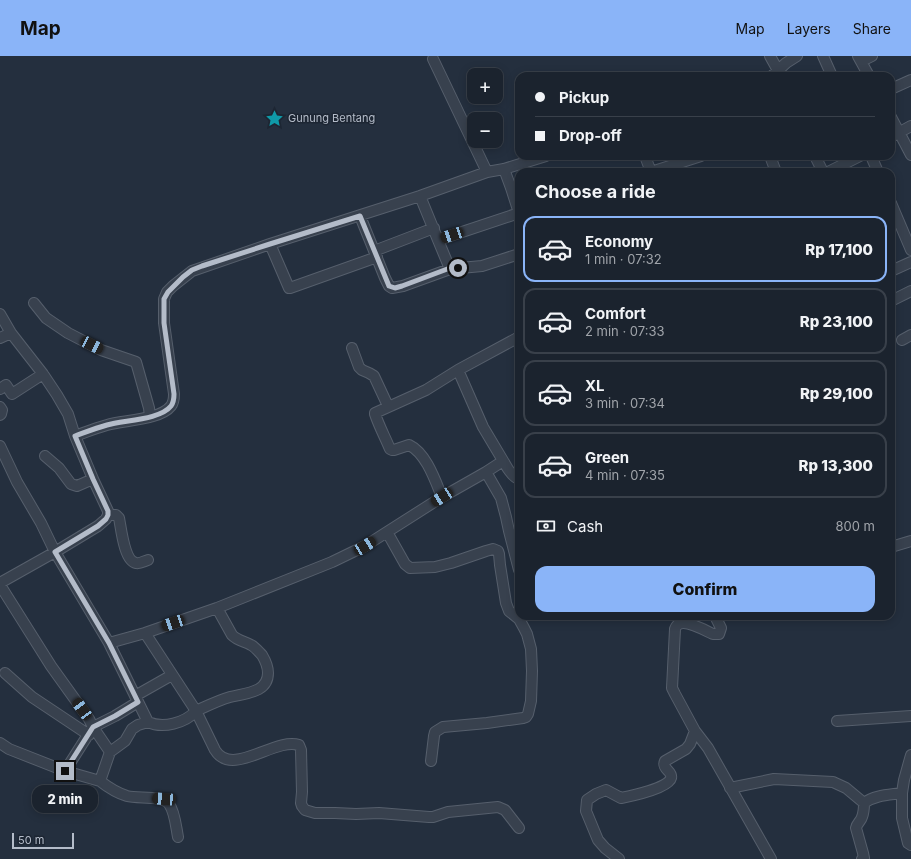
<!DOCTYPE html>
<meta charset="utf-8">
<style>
body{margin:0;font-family:Inter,sans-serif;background:#242b36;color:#f1f3f6;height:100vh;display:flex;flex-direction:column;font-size:15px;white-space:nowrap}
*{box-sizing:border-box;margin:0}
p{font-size:13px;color:#a0a4aa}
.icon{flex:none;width:22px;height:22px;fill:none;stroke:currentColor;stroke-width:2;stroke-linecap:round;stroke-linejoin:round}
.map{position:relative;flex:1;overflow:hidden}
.side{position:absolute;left:515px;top:112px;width:380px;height:452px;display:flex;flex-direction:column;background:#1b232e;border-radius:12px;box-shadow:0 2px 10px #0003,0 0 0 1px #39404a}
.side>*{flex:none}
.hud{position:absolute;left:515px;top:16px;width:380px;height:88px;border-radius:12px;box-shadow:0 2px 10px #0003,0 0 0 1px #39404a;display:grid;align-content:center;height:88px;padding:0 20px;background:#1b232e}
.tools{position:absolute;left:467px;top:12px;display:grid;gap:8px}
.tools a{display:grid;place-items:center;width:36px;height:36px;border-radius:8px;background:#1b232e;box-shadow:0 2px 10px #0003,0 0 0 1px #39404a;font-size:20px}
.scale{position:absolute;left:12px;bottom:10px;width:62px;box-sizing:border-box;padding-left:4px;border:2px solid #b4bcc9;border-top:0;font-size:11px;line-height:14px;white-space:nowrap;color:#b4bcc9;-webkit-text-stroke:3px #1d2633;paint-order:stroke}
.end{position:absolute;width:18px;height:18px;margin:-9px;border:5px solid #b4bcc9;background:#111;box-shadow:0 0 0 2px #111}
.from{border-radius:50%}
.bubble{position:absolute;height:28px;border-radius:12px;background:#1b232e;box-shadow:0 2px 10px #0003,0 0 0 1px #39404a;font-size:13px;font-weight:800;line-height:28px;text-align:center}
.car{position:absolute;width:12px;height:24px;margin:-12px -6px;border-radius:5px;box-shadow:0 0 3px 1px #0007;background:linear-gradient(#222 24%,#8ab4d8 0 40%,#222 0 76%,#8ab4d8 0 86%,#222 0)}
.hud b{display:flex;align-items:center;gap:14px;height:38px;font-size:15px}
.hud b+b{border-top:1px solid #39404a}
.hud i{width:10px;height:10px;background:#f1f3f6}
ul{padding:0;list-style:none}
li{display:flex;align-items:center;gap:12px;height:66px;margin:0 8px 6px;padding:0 12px;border:2px solid #39404a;border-radius:12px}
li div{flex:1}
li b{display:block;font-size:15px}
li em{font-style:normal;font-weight:800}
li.on{border-color:#8ab4f8}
li>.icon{width:36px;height:36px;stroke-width:1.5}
h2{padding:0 20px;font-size:18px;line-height:48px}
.pay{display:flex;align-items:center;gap:10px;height:44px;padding:0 20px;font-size:15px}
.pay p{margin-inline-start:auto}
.action{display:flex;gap:8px;margin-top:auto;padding:8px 20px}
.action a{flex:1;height:46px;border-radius:12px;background:#8ab4f8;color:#111;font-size:16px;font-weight:800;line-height:46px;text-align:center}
header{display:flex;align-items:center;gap:24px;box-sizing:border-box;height:56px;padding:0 20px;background:#8ab4f8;color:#111}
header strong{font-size:19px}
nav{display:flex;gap:22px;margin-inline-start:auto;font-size:14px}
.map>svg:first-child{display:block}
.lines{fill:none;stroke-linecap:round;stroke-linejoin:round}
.minor-casing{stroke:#565f6c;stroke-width:12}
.minor{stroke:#38414e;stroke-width:10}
.route{stroke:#b4bcc9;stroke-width:5}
.labels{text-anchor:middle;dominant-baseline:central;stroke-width:3;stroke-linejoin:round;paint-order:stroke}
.poi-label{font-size:11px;fill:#b4bcc9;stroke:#1d2633;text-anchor:start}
</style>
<header>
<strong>Map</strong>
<nav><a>Map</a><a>Layers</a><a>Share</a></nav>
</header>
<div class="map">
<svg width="911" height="803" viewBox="0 0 911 803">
<rect width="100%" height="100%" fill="#242f3e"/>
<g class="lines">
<defs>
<path id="minor" d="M770,0L780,18
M823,0L832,20
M858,0L869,20
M433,3L487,116
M862,5L872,0
M772,20L786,7L797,0
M891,33L911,24
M891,61L911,99
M891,81L911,70
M645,100L651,116
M770,100L776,116
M815,100L823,116
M871,100L878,116
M504,113L511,132L519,157
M651,116L701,100
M828,116L860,100
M420,140L438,184L519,157V158
M891,147L911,194
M360,160L385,222L389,230L392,232L403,230L450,213L482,210L519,198
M438,184L450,213
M270,188L289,232H290L377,201
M374,195L434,172
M891,215L911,206
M891,245L911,235
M34,247L46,262L68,277L101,294L136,306L149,352L150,361
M0,258L11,277L43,318L57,339L68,358L75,380L93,423L108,455V459L106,463L98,470L55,496L0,527
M0,282L11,277
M902,284L911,279
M352,292L359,311L362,314L369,317L374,320L388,350
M458,314L483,371L508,413C511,417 514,422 519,423
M0,333L6,329L12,338L43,318
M0,351L2,354L1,358L0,359
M75,380C86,376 96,372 107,369C124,364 160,364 171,350C174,346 174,342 174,338L164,267V243L167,236L173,230L192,215L270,188L420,140L487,116L504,113L546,100
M0,390L17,426L41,467L55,496L109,587L145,577L217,552L332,506L365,490L442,441L486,416L503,405
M45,400L59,412L71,428L77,430L93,423
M486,416L501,442L506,461L509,475L519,514
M442,441C435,424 426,397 409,389L394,394H392L390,393C385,381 379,370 375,358V357L426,334L458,314L519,281
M108,459H116L119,462C121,471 124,505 136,507C140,508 144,505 148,504
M387,476L405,508L410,512L435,511L451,507L486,495L493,493L498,495L499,498L500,509L506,547L509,555L519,563L524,572L527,578L531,593L532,615L531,645L528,658L526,661L523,662L487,667L443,671L435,676L434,680L431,705
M891,491L911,485
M0,529L51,610L89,663L93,671L110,696L125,685L132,673L138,669L148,666L109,587
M217,552L232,579C238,585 244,585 251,589C255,591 259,596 262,599C265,604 268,611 268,617C268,637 245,637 230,641C219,644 207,650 196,655L215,694C232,722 275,681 299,689L301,694L302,736L301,747L302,750L305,754L315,757H335L356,758L379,757L429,761H433L448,756L498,751L505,754L519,772
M715,560L721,572L719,578H713C706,575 687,564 679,568C677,569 676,570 675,573L672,632L675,638L695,675L708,692L771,803
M145,577L196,655C185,667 163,673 148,666
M5,617L32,641L89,679
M135,640L172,619
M837,665L911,660
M0,687L9,693L65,715L100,725
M110,696L100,725C109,732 117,737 127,740C138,743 163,739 169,748C175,756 176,771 178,781
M911,699L904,724L902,737V762L908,787L911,789
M65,715L93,671L115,660L138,646
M730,732L774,723L833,726L846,732L864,747
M619,803L605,792L598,784L586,755L587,744L596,738L606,734L621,742C631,740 669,732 671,722C673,715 661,713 665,705L686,693L690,688L695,675
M862,803L864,802L863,797L856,772C857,767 861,765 862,761C864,756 864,751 864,747C875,739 889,739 902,737"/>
</defs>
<!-- minor casing -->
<use href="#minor" class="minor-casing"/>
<!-- minor -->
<use href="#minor" class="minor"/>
</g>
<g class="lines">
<!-- route -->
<path class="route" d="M65,715L93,671L115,660L138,646L109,587L55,496L98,470L106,463L108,459V455L93,423L75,380C86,376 96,372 107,369C124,364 160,364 171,350C174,346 174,342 174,338L164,267V243L168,236L183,221L192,214L202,210L270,188L360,160L389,230L395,232L402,230L450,212H458"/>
</g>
<!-- icons -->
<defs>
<symbol id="sight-bare" viewBox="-9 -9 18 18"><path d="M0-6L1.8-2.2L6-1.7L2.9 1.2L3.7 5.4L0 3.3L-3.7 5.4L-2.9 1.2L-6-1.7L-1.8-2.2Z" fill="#0f9aa8" stroke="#1d2633" stroke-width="2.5" paint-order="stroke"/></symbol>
</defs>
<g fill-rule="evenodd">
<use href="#sight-bare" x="262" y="50" width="25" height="25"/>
</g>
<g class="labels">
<!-- poi labels -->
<g class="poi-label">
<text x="288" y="62">Gunung Bentang</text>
</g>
</g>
</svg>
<div class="tools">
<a>+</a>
<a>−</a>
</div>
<div class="scale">50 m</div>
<i class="end from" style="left:458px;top:212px"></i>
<i class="end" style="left:65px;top:715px"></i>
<div class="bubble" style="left:32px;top:729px;width:66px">2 min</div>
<i class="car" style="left:452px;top:179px;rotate:252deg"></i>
<i class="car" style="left:92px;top:289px;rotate:116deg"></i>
<i class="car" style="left:442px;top:441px;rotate:237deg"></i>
<i class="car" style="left:365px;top:490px;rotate:58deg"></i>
<i class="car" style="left:173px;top:567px;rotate:251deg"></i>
<i class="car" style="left:82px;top:653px;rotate:324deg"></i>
<i class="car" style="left:164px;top:743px;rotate:274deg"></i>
<div class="hud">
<b><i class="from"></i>Pickup</b>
<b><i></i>Drop-off</b>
</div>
<section class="side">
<h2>Choose a ride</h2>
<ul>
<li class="on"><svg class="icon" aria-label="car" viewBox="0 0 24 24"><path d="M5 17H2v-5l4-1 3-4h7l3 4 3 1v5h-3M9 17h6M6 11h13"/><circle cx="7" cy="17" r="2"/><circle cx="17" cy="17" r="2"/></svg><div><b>Economy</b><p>1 min · 07:32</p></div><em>Rp 17,100</em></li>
<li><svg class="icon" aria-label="car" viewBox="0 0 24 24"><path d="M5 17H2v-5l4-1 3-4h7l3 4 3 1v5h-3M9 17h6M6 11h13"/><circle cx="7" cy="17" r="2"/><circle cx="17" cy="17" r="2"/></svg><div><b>Comfort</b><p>2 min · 07:33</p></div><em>Rp 23,100</em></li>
<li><svg class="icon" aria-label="car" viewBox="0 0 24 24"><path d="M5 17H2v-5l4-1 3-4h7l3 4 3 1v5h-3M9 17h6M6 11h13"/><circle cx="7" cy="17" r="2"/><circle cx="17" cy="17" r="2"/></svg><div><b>XL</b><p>3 min · 07:34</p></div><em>Rp 29,100</em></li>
<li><svg class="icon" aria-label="car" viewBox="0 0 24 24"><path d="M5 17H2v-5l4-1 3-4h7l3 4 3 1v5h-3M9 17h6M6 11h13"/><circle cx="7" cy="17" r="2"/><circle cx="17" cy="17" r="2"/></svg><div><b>Green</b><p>4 min · 07:35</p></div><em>Rp 13,300</em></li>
</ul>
<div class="pay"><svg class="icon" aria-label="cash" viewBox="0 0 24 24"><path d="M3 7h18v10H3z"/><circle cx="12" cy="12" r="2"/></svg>Cash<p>800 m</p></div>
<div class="action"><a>Confirm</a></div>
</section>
</div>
